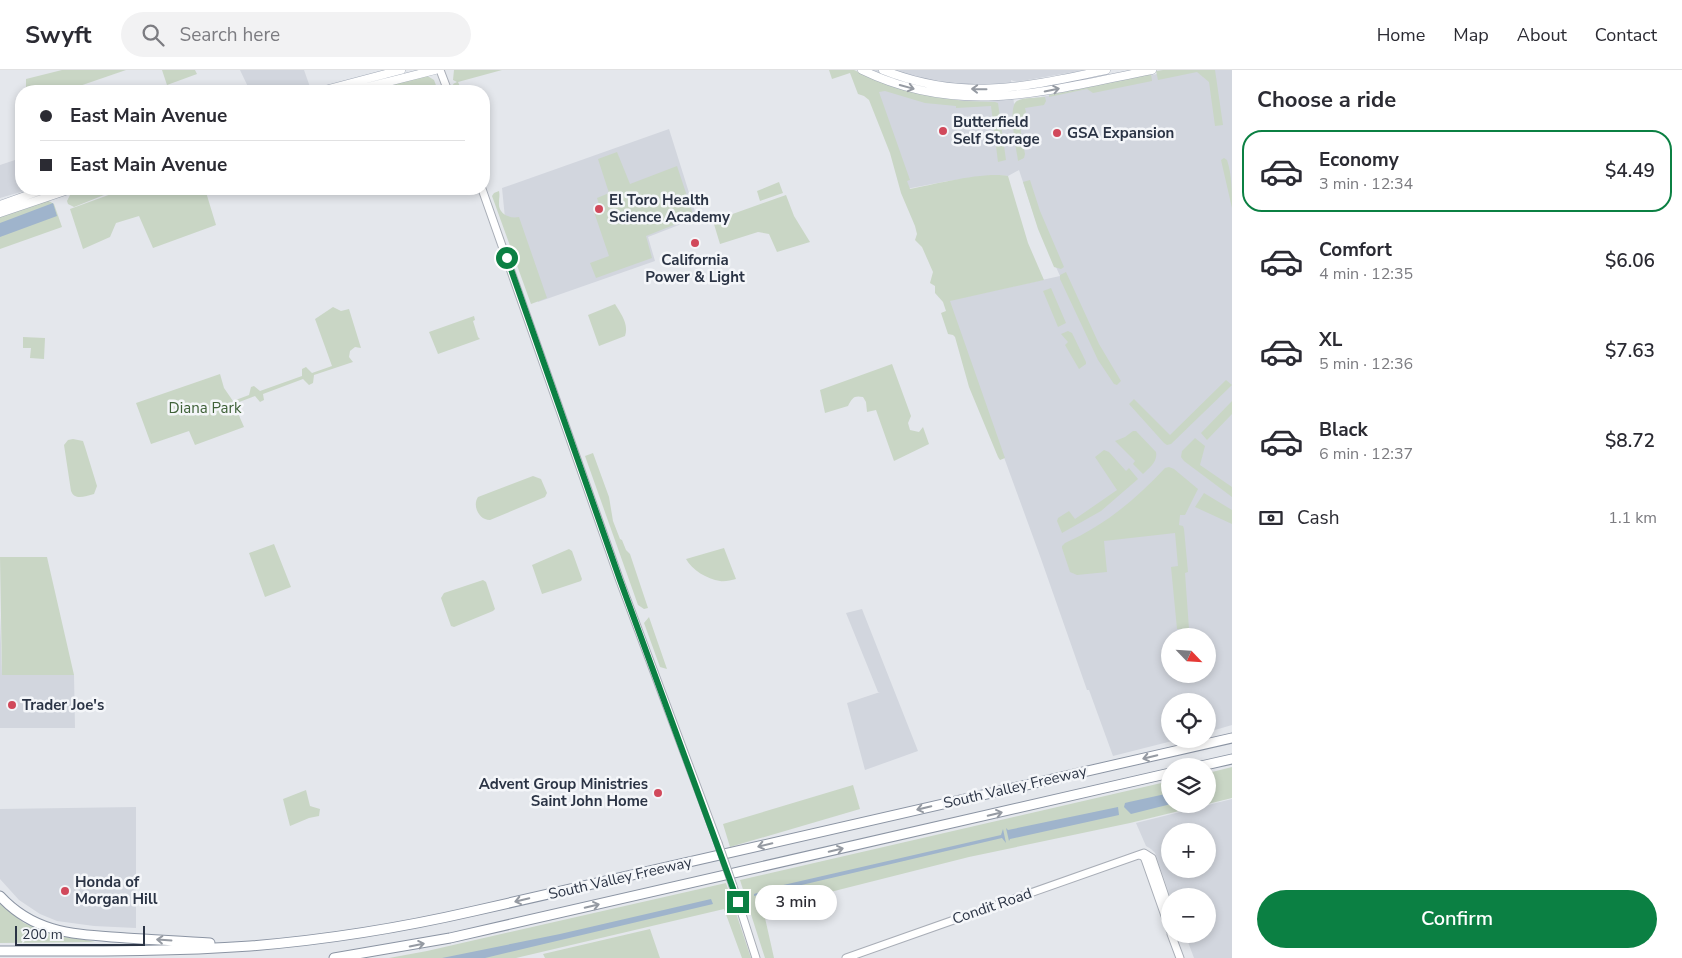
<!DOCTYPE html>
<meta charset="utf-8">
<style>
body{margin:0;font-family:"Nunito Sans",sans-serif;background:#f2f2f3;color:#2b2b33;height:100vh;display:flex;flex-direction:column;font-size:19px;white-space:nowrap}
*{box-sizing:border-box;margin:0}
p{font-size:16px;color:#7c7c81}
.icon{flex:none;width:28px;height:28px;fill:none;stroke:currentColor;stroke-width:2;stroke-linecap:round;stroke-linejoin:round}
.map{position:relative;flex:1;overflow:hidden}
.drawer{display:flex;flex-direction:column;background:#fff;width:450px}
.drawer>*{flex:none}
.guide{position:absolute;left:15px;top:15px;width:475px;height:110px;border-radius:20px;box-shadow:0 2px 8px #0003;display:grid;align-content:center;height:110px;padding:0 25px;background:#fff}
.needle{width:32px;rotate:115deg}
.fabs{position:absolute;left:1161px;top:558px;display:grid;gap:10px}
.fabs a{display:grid;place-items:center;width:55px;height:55px;border-radius:50%;background:#fff;box-shadow:0 2px 8px #0003;font-size:25px}
.scale{position:absolute;left:15px;bottom:12px;width:130px;box-sizing:border-box;padding-left:5px;border:2px solid #2b3445;border-top:0;font-size:14px;line-height:18px;white-space:nowrap;color:#2b3445;-webkit-text-stroke:4px #f4f6f9;paint-order:stroke}
.end{position:absolute;width:22px;height:22px;margin:-11px;border:6px solid #0b8043;background:#fff;box-shadow:0 0 0 2px #fff}
.from{border-radius:50%}
.bubble{position:absolute;height:35px;border-radius:18px;background:#fff;box-shadow:0 2px 8px #0003;font-size:16px;font-weight:600;line-height:35px;text-align:center}
.guide b{display:flex;align-items:center;gap:18px;height:48px;font-size:19px}
.guide b+b{border-top:1px solid #e1e1e2}
.guide i{width:12px;height:12px;background:#2b2b33}
ul{padding:0;list-style:none}
li{display:flex;align-items:center;gap:15px;height:82px;margin:0 10px 8px;padding:0 15px;border:2px solid transparent;border-radius:20px}
li div{flex:1}
li b{display:block;font-size:19px}
li em{font-style:normal;font-weight:600}
li.current{border-color:#0b8043}
li>.icon{width:45px;height:45px;stroke-width:1.5}
h2{padding:0 25px;font-size:22px;line-height:60px}
.pay{display:flex;align-items:center;gap:12px;height:55px;padding:0 25px;font-size:19px}
.pay p{margin-inline-start:auto}
.cta{display:flex;gap:10px;margin-top:auto;padding:10px 25px}
.cta a{flex:1;height:58px;border-radius:30px;background:#0b8043;color:#fff;font-size:20px;font-weight:600;line-height:58px;text-align:center}
header{display:flex;align-items:center;gap:30px;box-sizing:border-box;height:70px;padding:0 25px;background:#fff;border-bottom:1px solid #e1e1e2}
header strong{font-size:24px}
nav{display:flex;gap:28px;margin-inline-start:auto;font-size:18px}
.search{width:350px;height:45px;background:#f2f2f3;display:flex;align-items:center;gap:12px;box-sizing:border-box;padding:0 18px;border-radius:28px;color:#7c7c81;font-size:19px}
main{display:flex;flex:1;min-height:0}
.map>svg:first-child{display:block}
.built{fill:#d2d6de;fill-rule:evenodd}
.green{fill:#c9d6c5}
.water{fill:#9fb4cc}
.lines{fill:none;stroke-linecap:round;stroke-linejoin:round}
.secondary-casing{stroke:#a9aeb7;stroke-width:9}
.primary-casing{stroke:#a3abb8;stroke-width:9}
.highway-casing{stroke:#8b94a3;stroke-width:11}
.secondary{stroke:#fff;stroke-width:7}
.primary{stroke:#fff;stroke-width:8}
.highway{stroke:#fff;stroke-width:9}
.secondary-bridge-casing{stroke:#a9aeb7;stroke-width:9;stroke-linecap:butt}
.secondary-bridge{stroke:#fff;stroke-width:7}
.oneway{stroke:#959aa2}
.route{stroke:#0b8043;stroke-width:6}
.poi-dot{fill:#d1495b;stroke:#f4f6f9;stroke-width:2}
.labels{text-anchor:middle;dominant-baseline:central;stroke-width:5;stroke-linejoin:round;paint-order:stroke}
.poi-label{font-size:15px;font-weight:bold;fill:#2b3445;stroke:#f4f6f9;text-anchor:start}
.park-label{font-size:15px;fill:#3f6138;stroke:#f4f6f9}
.street-label{font-size:15px;fill:#2b3445;stroke:#f4f6f9}
</style>
<header>
<strong>Swyft</strong>
<div class="search"><svg class="icon" aria-label="search" viewBox="0 0 24 24"><circle cx="10" cy="10" r="6"/><path d="M15 15l6 6"/></svg>Search here</div>
<nav><a>Home</a><a>Map</a><a>About</a><a>Contact</a></nav>
</header>
<main>
<div class="map">
<svg width="1232" height="888" viewBox="0 0 1232 888">
<rect width="100%" height="100%" fill="#e4e7ec"/>
<!-- built -->
<path class="built" d="M240,0H304L310,17L307,21H250Z
M865,0H1085L1016,12L1011,10L1014,34L1017,31L1076,21L1176,0H1232V655L1208,662V631H1170V669H1180L1113,686L1089,620H1087L1040,486L947,231L1060,206L1037,154L1019,100L1008,106L995,105L948,111L906,119ZM1170,566H1208V604H1170Z
M669,59L697,148L648,167L655,191L538,232L505,148L502,118Z
M21,88V119H31L0,128V95Z
M862,539L918,681L865,700L847,633L880,622H878L846,543Z
M0,545L2,605H74L75,658H0Z
M1232,729V888H1194L1185,864H1208V826H1170L1155,783L1151,779L1146,776L1136,753ZM1170,761H1208V799H1170Z
M136,737V858L94,856L57,851L40,844L19,830L0,809V739Z"/>
<!-- green -->
<path class="green" d="M62,0H126L65,21H26V9Z
M162,0H195L197,4L167,15Z
M454,0H502L458,12L462,21H456L453,14L457,12L453,10Z
M829,0H854L872,8L904,19L934,26L963,31L995,32L998,33L1006,90L998,92L991,36L956,38V36L925,33L885,21L879,22L910,110L907,111L910,119C934,114 986,101 1008,106L1028,173L1044,210L950,231L1005,388L1000,390L998,387L969,317L955,267L953,265L948,264L941,243L946,241L943,232L935,223V216L930,213L933,202L922,177L915,170L917,164L915,156L901,123L890,83L869,30L864,26L858,24L850,3L832,9Z
M1163,0H1215L1223,55L1215,56L1209,12L1197,2L1158,10L1156,1Z
M1148,3L1151,4L1152,11L1093,23L1087,19L1049,27V25Z
M426,5L434,10L437,18L424,21H364Z
M1045,27L1046,31L1044,35L1025,38L1026,42C1016,52 1023,71 1025,84L1024,88L1018,91C1017,81 1007,37 1017,31C1024,27 1037,28 1045,27Z
M617,82L630,114L677,96L694,147L646,166L652,188L596,208L590,193L609,186L594,142L601,140L597,128L609,123L598,89Z
M1224,88L1227,90C1232,105 1232,122 1232,138L1221,90Z
M1030,110L1040,141L1064,197L1061,199L1054,197L1038,159L1023,112Z
M779,112L783,123L760,131L757,121Z
M79,119H119L74,137L68,134L67,131L72,121Z
M125,119H205L216,155L153,178L139,146L116,153L110,167L83,179L70,139Z
M499,121C500,126 499,127 499,133C498,144 510,149 519,147L547,228L531,234L492,126L494,123Z
M786,125L794,146L810,172L777,182L769,164L758,162L720,174L713,151Z
M47,130L54,134L62,157L0,179V146Z
M1066,202L1099,274L1121,311L1117,315L1114,314L1098,290L1060,209V205Z
M1051,218L1066,253L1058,257L1043,221Z
M615,234C621,244 629,254 625,266L599,276L588,245Z
M333,237L341,241L349,239L361,278L355,277L350,281L349,287L353,292L314,305L313,313L309,315L303,309L263,324L264,330L260,332L255,326L234,334L244,357L195,375L189,361L151,374L136,333L220,304L224,318L233,331L249,325L251,317L254,316L260,321L302,306V299L306,297L312,303L332,296L315,249Z
M474,246L475,250L473,251L478,267L480,269L438,284L429,262Z
M1068,261L1072,263L1086,292V294L1079,299L1065,275L1068,272L1061,264Z
M23,267L45,268L44,289L30,288L31,278H23Z
M892,294L911,346L908,353L910,360L919,362L923,357L929,374L894,391L876,340L867,342L866,332L863,327C854,325 852,328 848,336L825,343L820,320Z
M1226,310L1232,315L1171,374L1167,375L1164,373L1129,334L1134,329L1170,365Z
M1232,331V344L1207,370L1201,363Z
M1133,361H1136L1156,382C1158,392 1149,398 1143,404L1133,394L1135,391L1115,371L1125,367Z
M1195,368L1205,376L1200,395L1232,417V427L1184,391L1181,387L1182,381Z
M73,369L83,371L85,377L97,416L94,424C85,426 75,431 71,421L64,375L68,370Z
M1104,380L1109,382L1126,401L1129,398L1138,409L1101,441L1062,463L1057,451L1058,448L1069,441L1075,449L1117,420L1095,387Z
M593,383L609,427L613,451L620,469L622,470L626,480L630,484L648,538L644,539L638,535L585,386Z
M1169,397L1174,399L1198,419L1185,445H1180L1179,455L1183,456L1184,459L1188,502L1185,503L1189,559H1177L1171,497L1178,496L1175,463L1104,471L1107,502L1077,505L1070,502L1062,478V476L1065,473C1105,455 1135,430 1165,398Z
M533,406L541,409L547,423L545,427L490,450C479,450 472,436 478,427Z
M1204,423L1232,440V454L1195,437Z
M274,474L291,517L265,527L249,483Z
M724,478L736,509C731,510 725,512 720,511C707,509 692,500 686,489Z
M569,479L572,481L582,509L581,511L542,524L532,495Z
M0,487H47L74,605H2Z
M483,510L486,512L495,539L493,541L454,557L451,556L441,528L444,523Z
M649,547L667,599L660,597L644,553Z
M1232,697V728L1130,753L969,787L763,839L774,888H765L740,810L1170,711V734H1208V703Z
M853,715L860,739L730,777L723,754Z
M306,720L310,736L320,739L319,746L309,748L290,756L283,729Z
M726,813L751,888H742L724,839L516,888H389L427,881Z
M0,834L24,853L44,861L95,872L0,873Z
M650,859L660,888H545L543,884Z"/>
<!-- water -->
<path class="water" d="M53,133L57,146L0,167V153Z
M1170,723L1171,734L1131,744L1124,737L1125,733L1129,732Z
M1118,737L1119,745L1010,769L1009,771L1006,758L1008,760Z
M1003,759L1006,773L1002,768L754,826V824L779,816L1001,765Z
M711,829L713,834L485,888H442L560,864Z"/>
<g class="lines">
<defs>
<path id="secondary" d="M440,0L448,21
M482,119L620,511L718,773
M1139,785L1143,786L1145,789L1170,860
M733,816L756,888
M1171,864L1180,888
M846,888L1144,783L1152,788L1170,841"/>
<path id="primary" d="M862,0C961,48 1050,20 1152,0
M883,0C963,32 1025,17 1106,0
M321,21L401,0
M352,21L435,0
M0,135L45,119
M0,143L71,119"/>
<path id="highway" d="M1201,696L1232,689
M0,826C36,865 77,864 126,868C154,870 182,871 210,873
M0,881C83,881 167,882 250,876C325,870 400,858 474,841L1232,668
M334,888L450,868L1170,703"/>
</defs>
<!-- secondary casing -->
<use href="#secondary" class="secondary-casing"/>
<!-- primary casing -->
<use href="#primary" class="primary-casing"/>
<!-- highway casing -->
<use href="#highway" class="highway-casing"/>
<!-- secondary -->
<use href="#secondary" class="secondary"/>
<!-- primary -->
<use href="#primary" class="primary"/>
<!-- highway -->
<use href="#highway" class="highway"/>
<defs>
<path id="secondary-bridge" d="M718,773L733,816"/>
</defs>
<!-- secondary-bridge casing -->
<use href="#secondary-bridge" class="secondary-bridge-casing"/>
<!-- secondary-bridge -->
<use href="#secondary-bridge" class="secondary-bridge"/>
</g>
<!-- one-way arrows -->
<defs><path id="oneway-shaft" d="M-6 0H5M1.5-3L5.5 0L1.5 3" fill="none" stroke-width="1.6" stroke-linecap="round" stroke-linejoin="round" transform="scale(1.25)"/></defs>
<g class="oneway">
<use href="#oneway-shaft" transform="translate(907 17) rotate(15)"/>
<use href="#oneway-shaft" transform="translate(979 19) rotate(-179)"/>
<use href="#oneway-shaft" transform="translate(1052 20) rotate(-11)"/>
<use href="#oneway-shaft" transform="translate(1150 687) rotate(167)"/>
<use href="#oneway-shaft" transform="translate(924 738) rotate(167)"/>
<use href="#oneway-shaft" transform="translate(995 744) rotate(-13)"/>
<use href="#oneway-shaft" transform="translate(765 775) rotate(167)"/>
<use href="#oneway-shaft" transform="translate(836 780) rotate(-13)"/>
<use href="#oneway-shaft" transform="translate(522 830) rotate(167)"/>
<use href="#oneway-shaft" transform="translate(592 836) rotate(-13)"/>
<use href="#oneway-shaft" transform="translate(164 870) rotate(-176)"/>
<use href="#oneway-shaft" transform="translate(417 875) rotate(-11)"/>
</g>
<g class="lines">
<!-- route -->
<path class="route" d="M507,188L620,510L738,832"/>
</g>
<!-- markers -->
<g class="poi-dot">
<circle cx="943" cy="61" r="5"/>
<circle cx="1057" cy="63" r="5"/>
<circle cx="599" cy="139" r="5"/>
<circle cx="695" cy="173" r="5"/>
<circle cx="12" cy="635" r="5"/>
<circle cx="658" cy="723" r="5"/>
<circle cx="65" cy="821" r="5"/>
</g>
<g class="labels">
<!-- poi labels -->
<g class="poi-label">
<text x="953" y="52">Butterfield<tspan x="953" dy="17">Self Storage</tspan></text>
<text x="1067" y="63">GSA Expansion</text>
<text x="609" y="130">El Toro Health<tspan x="609" dy="17">Science Academy</tspan></text>
<text x="695" y="190" text-anchor="middle">California<tspan x="695" dy="17">Power &amp; Light</tspan></text>
<text x="22" y="635">Trader Joe's</text>
<text x="648" y="714" text-anchor="end">Advent Group Ministries<tspan x="648" dy="17">Saint John Home</tspan></text>
<text x="75" y="812">Honda of<tspan x="75" dy="17">Morgan Hill</tspan></text>
</g>
<!-- park labels -->
<g class="park-label">
<text x="205" y="338">Diana Park</text>
</g>
<!-- street labels -->
<g class="street-label">
<text transform="translate(1015 717) rotate(-13)">South Valley Freeway</text>
<text transform="translate(620 808) rotate(-13)">South Valley Freeway</text>
<text transform="translate(992 836) rotate(-19)">Condit Road</text>
</g>
</g>
</svg>
<div class="fabs">
<a><svg class="needle" viewBox="-14 -14 28 28"><path d="M0-13l5 13h-10z" fill="#e53935"/><path d="M0 13l5-13h-10z" fill="#7c7c81"/></svg></a>
<a><svg class="icon" aria-label="locate" viewBox="0 0 24 24"><circle cx="12" cy="12" r="6"/><path d="M12 2v4M12 18v4M2 12h4M18 12h4"/></svg></a>
<a><svg class="icon" aria-label="layers" viewBox="0 0 24 24"><path d="M12 4l9 5-9 5-9-5zM3 14l9 5 9-5"/></svg></a>
<a>+</a>
<a>−</a>
</div>
<div class="scale">200 m</div>
<i class="end from" style="left:507px;top:188px"></i>
<i class="end" style="left:738px;top:832px"></i>
<div class="bubble" style="left:755px;top:815px;width:82px">3 min</div>
<div class="guide">
<b><i class="from"></i>East Main Avenue</b>
<b><i></i>East Main Avenue</b>
</div>
</div>
<section class="drawer">
<h2>Choose a ride</h2>
<ul>
<li class="current"><svg class="icon" aria-label="car" viewBox="0 0 24 24"><path d="M5 17H2v-5l4-1 3-4h7l3 4 3 1v5h-3M9 17h6M6 11h13"/><circle cx="7" cy="17" r="2"/><circle cx="17" cy="17" r="2"/></svg><div><b>Economy</b><p>3 min · 12:34</p></div><em>$4.49</em></li>
<li><svg class="icon" aria-label="car" viewBox="0 0 24 24"><path d="M5 17H2v-5l4-1 3-4h7l3 4 3 1v5h-3M9 17h6M6 11h13"/><circle cx="7" cy="17" r="2"/><circle cx="17" cy="17" r="2"/></svg><div><b>Comfort</b><p>4 min · 12:35</p></div><em>$6.06</em></li>
<li><svg class="icon" aria-label="car" viewBox="0 0 24 24"><path d="M5 17H2v-5l4-1 3-4h7l3 4 3 1v5h-3M9 17h6M6 11h13"/><circle cx="7" cy="17" r="2"/><circle cx="17" cy="17" r="2"/></svg><div><b>XL</b><p>5 min · 12:36</p></div><em>$7.63</em></li>
<li><svg class="icon" aria-label="car" viewBox="0 0 24 24"><path d="M5 17H2v-5l4-1 3-4h7l3 4 3 1v5h-3M9 17h6M6 11h13"/><circle cx="7" cy="17" r="2"/><circle cx="17" cy="17" r="2"/></svg><div><b>Black</b><p>6 min · 12:37</p></div><em>$8.72</em></li>
</ul>
<div class="pay"><svg class="icon" aria-label="cash" viewBox="0 0 24 24"><path d="M3 7h18v10H3z"/><circle cx="12" cy="12" r="2"/></svg>Cash<p>1.1 km</p></div>
<div class="cta"><a>Confirm</a></div>
</section>
</main>
